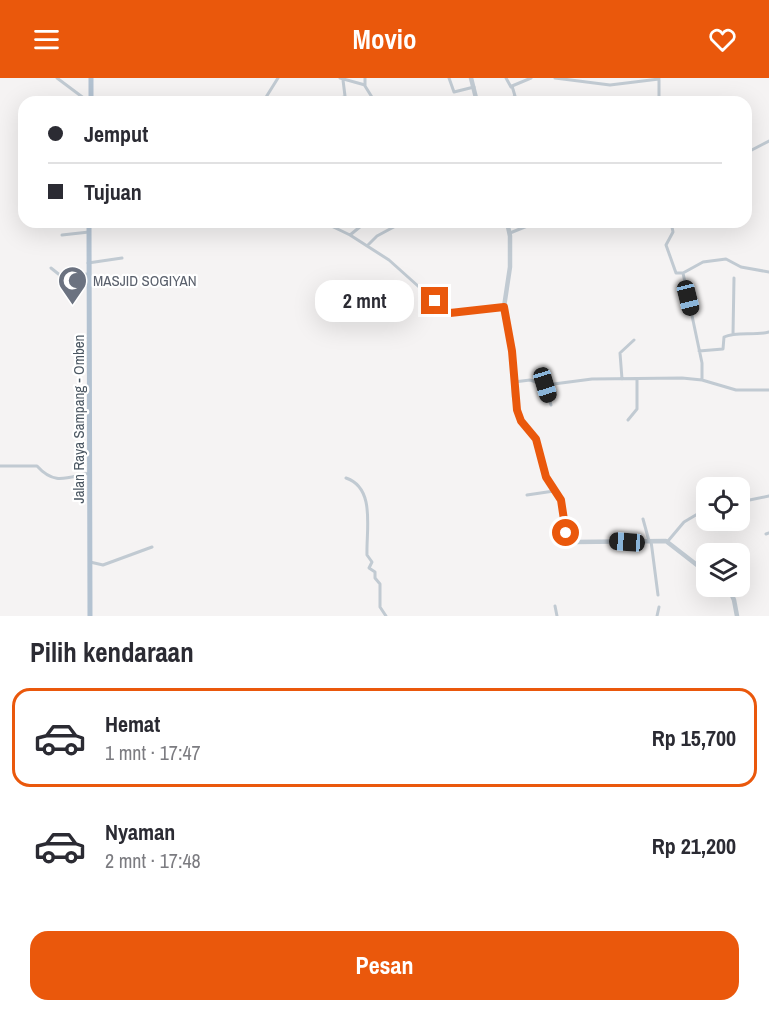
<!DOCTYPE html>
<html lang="id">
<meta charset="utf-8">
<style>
body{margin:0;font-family:"Archivo Narrow",sans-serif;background:#f7f7f7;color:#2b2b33;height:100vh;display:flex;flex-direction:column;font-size:22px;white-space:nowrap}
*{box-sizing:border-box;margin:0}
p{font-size:20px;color:#7c7c81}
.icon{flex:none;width:33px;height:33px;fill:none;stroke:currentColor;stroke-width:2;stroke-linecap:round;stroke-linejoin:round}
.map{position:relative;height:538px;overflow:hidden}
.sheet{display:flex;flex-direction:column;background:#fff;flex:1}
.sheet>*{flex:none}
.banner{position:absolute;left:18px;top:18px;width:734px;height:132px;border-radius:18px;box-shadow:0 6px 24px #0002;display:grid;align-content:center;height:132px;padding:0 30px;background:#fff}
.controls{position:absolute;left:696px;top:399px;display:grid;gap:12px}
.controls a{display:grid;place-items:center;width:54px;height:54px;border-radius:12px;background:#fff;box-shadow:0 6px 24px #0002;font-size:30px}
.end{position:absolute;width:27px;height:27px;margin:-14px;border:8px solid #ea580c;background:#fff;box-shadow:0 0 0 3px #fff}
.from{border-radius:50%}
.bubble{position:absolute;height:42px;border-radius:18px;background:#fff;box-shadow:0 6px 24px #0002;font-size:20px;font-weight:700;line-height:42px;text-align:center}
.car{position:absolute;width:18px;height:36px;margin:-18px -9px;border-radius:8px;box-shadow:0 0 4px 2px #0007;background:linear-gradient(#222 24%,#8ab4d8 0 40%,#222 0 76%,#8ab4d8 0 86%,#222 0)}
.banner b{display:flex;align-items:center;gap:21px;height:57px;font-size:22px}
.banner b+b{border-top:2px solid #e1e1e2}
.banner i{width:15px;height:15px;background:#2b2b33}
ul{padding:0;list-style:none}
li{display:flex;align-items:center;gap:18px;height:99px;margin:0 12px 9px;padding:0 18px;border:3px solid transparent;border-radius:18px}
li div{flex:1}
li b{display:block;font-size:22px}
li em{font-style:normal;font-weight:700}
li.active{border-color:#ea580c}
li>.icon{width:54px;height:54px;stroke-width:1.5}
h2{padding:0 30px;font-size:27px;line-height:72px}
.cta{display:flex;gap:12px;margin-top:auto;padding:12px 30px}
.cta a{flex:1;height:69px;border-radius:18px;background:#ea580c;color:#fff;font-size:24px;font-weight:700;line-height:69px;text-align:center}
header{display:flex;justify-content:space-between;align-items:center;height:78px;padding:0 30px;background:#ea580c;color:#fff;font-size:27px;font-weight:700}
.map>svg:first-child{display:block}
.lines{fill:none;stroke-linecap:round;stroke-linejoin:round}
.minor{stroke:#c1cad2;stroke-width:3}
.tertiary{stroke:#c1cad2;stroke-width:4.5}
.primary{stroke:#b3c2d1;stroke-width:5}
.route{stroke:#ea580c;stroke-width:8}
.labels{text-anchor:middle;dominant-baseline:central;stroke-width:4.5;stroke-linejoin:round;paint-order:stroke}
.worship-label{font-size:15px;fill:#5b616d;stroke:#fff;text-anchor:start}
.street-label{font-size:15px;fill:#4a5661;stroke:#fff}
</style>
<header><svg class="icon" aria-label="menu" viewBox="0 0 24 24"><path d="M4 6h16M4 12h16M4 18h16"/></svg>Movio<svg class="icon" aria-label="heart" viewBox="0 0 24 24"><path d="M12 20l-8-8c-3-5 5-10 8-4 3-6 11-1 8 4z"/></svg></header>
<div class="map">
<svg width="769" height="538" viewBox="0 0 769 538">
<rect width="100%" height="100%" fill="#f5f3f3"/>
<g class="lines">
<!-- minor -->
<path class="minor" d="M57,0L89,24
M340,0L365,7
M365,0V8L375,24
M449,0L454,14L474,9
M506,0L511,9
M555,0L610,7L659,1
M340,21L345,18L343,2
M263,24L278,0
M508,24L515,18L512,8L531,0
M659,24V2
M746,75L769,63
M323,144L350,157L389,182L447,234L504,229
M671,144L673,154L666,167L676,195H683L703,184L726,181L741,189L769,194
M510,155L537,144
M62,157L89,154
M350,157L366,144
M368,167L377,158L403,144
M88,185L122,180
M51,190L61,198L88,196
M683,195L702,285V302
M733,256L734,200
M699,273L723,271L724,259C737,253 754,258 769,254
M622,301L620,275L634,262
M514,304L530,302L546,307L592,301L682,300L702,302L736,312H769
M545,307L551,327
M628,342L637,331V302
M0,388H37C55,408 67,399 90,395
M346,400C376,410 366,452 367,477L372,484L369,490L375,494V500L380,506V529L386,538
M527,417L554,413
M740,424L769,418
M643,441L649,463
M766,456L769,455
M651,463L658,517
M668,463L684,444L706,431
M90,484L103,487L152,469
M555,528L557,538
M657,538L659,529"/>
<!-- tertiary -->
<path class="tertiary" d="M471,0L477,24
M507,144L510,158V189L504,229L512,273L514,319L520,341L536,361L546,397L561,422L569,461L574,464L666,463L706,494
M728,508L734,522L737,538"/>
<!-- primary -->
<path class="primary" d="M91,0V24
M89,144L90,538"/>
</g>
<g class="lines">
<!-- route -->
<path class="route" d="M435,223L450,235L504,229L512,273L517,332L521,343L536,361L546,399L561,422L566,455"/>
</g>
<!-- icons -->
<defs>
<symbol id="mosque-pin" viewBox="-11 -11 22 30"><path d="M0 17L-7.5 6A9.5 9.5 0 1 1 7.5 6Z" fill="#6b7280" stroke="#fff"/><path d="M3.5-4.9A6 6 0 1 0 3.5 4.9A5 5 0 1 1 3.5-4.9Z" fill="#fff"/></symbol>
</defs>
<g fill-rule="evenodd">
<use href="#mosque-pin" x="56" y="186" width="33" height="45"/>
</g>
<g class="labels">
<!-- worship labels -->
<g class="worship-label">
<text x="93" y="202">MASJID SOGIYAN</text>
</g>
<!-- street labels -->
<g class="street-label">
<text transform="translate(78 341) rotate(-90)">Jalan Raya Sampang - Omben</text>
</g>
</g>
</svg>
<div class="controls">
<a><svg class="icon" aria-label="locate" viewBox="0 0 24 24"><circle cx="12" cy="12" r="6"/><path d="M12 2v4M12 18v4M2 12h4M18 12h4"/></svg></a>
<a><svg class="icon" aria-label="layers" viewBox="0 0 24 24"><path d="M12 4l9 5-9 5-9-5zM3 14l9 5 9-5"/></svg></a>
</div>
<i class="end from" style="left:566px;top:455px"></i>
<i class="end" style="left:435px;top:223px"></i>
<div class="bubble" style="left:315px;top:202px;width:99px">2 mnt</div>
<i class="car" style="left:688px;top:220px;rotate:166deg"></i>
<i class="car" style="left:545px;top:307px;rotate:163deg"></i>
<i class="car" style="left:627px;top:464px;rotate:274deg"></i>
<div class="banner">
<b><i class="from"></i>Jemput</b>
<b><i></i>Tujuan</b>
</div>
</div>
<section class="sheet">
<h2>Pilih kendaraan</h2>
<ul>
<li class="active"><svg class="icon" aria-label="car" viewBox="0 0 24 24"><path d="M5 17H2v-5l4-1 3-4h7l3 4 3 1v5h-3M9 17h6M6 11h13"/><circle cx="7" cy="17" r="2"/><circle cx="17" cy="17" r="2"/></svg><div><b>Hemat</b><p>1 mnt · 17:47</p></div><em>Rp 15,700</em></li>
<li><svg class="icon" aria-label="car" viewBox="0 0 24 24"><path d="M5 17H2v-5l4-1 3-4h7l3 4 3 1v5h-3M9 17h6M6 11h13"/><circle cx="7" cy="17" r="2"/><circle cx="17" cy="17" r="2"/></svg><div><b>Nyaman</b><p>2 mnt · 17:48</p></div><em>Rp 21,200</em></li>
</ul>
<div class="cta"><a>Pesan</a></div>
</section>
